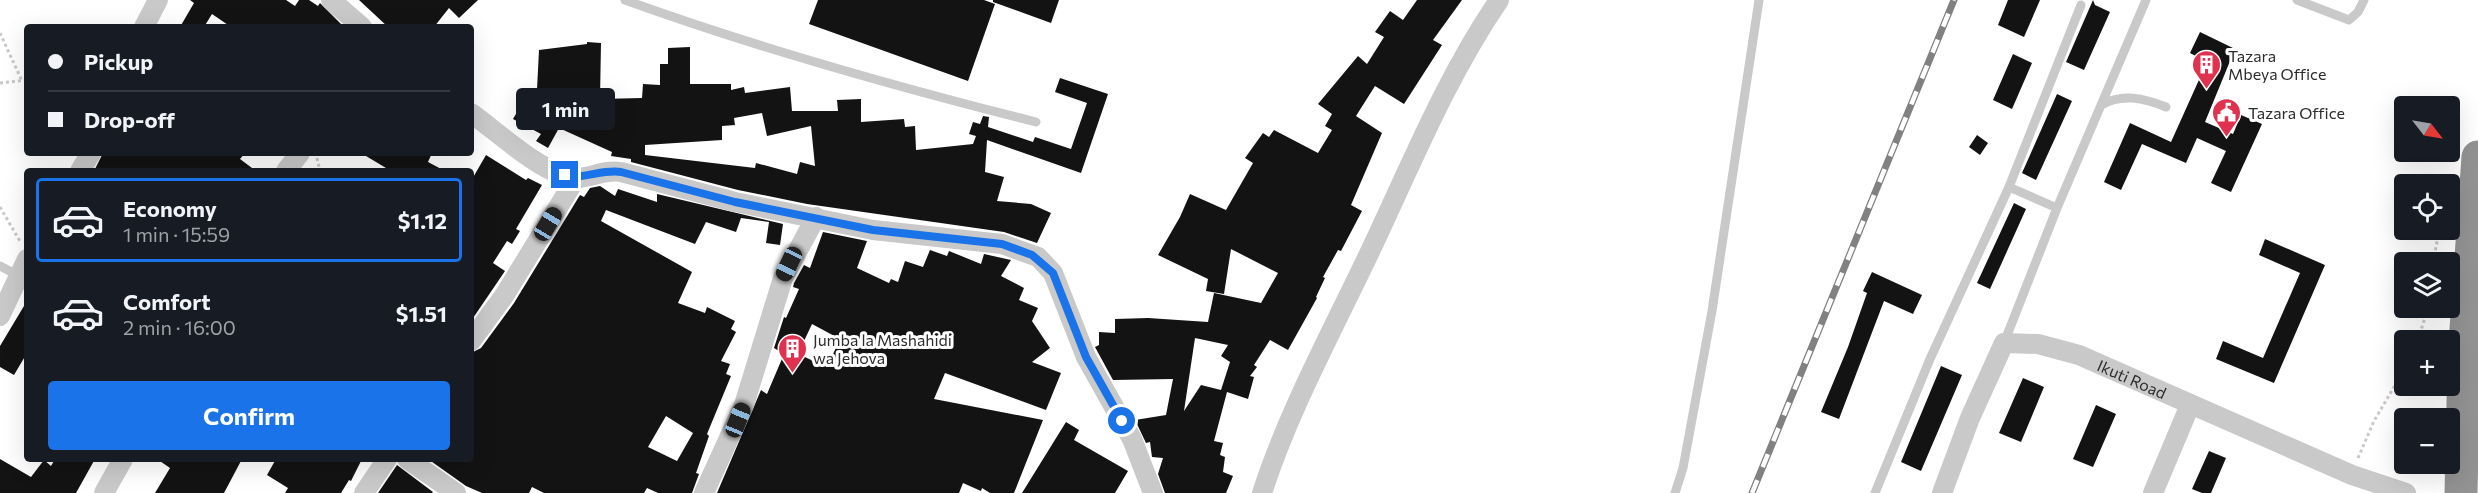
<!DOCTYPE html>
<meta charset="utf-8">
<style>
body{margin:0;font-family:Commissioner,sans-serif;background:#242831;color:#f1f3f6;height:100vh;display:flex;flex-direction:column;font-size:22px;white-space:nowrap}
*{box-sizing:border-box;margin:0}
p{font-size:20px;color:#9ea1a6}
.icon{flex:none;width:33px;height:33px;fill:none;stroke:currentColor;stroke-width:2;stroke-linecap:round;stroke-linejoin:round}
.map{position:relative;flex:1;overflow:hidden}
.details{position:absolute;left:24px;top:168px;width:450px;height:294px;display:flex;flex-direction:column;background:#171b24;border-radius:6px;box-shadow:0 6px 24px #0002}
.details>*{flex:none}
.banner{position:absolute;left:24px;top:24px;width:450px;height:132px;border-radius:6px;box-shadow:0 6px 24px #0002;display:grid;align-content:center;height:132px;padding:0 24px;background:#171b24}
.needle{width:39px;rotate:121deg}
.controls{position:absolute;left:2394px;top:96px;display:grid;gap:12px}
.controls a{display:grid;place-items:center;width:66px;height:66px;border-radius:6px;background:#171b24;box-shadow:0 6px 24px #0002;font-size:30px}
.end{position:absolute;width:27px;height:27px;margin:-14px;border:8px solid #1a73e8;background:#fff;box-shadow:0 0 0 3px #fff}
.from{border-radius:50%}
.bubble{position:absolute;height:42px;border-radius:6px;background:#171b24;box-shadow:0 6px 24px #0002;font-size:20px;font-weight:700;line-height:42px;text-align:center}
.car{position:absolute;width:18px;height:36px;margin:-18px -9px;border-radius:8px;box-shadow:0 0 4px 2px #0007;background:linear-gradient(#222 24%,#8ab4d8 0 40%,#222 0 76%,#8ab4d8 0 86%,#222 0)}
.banner b{display:flex;align-items:center;gap:21px;height:57px;font-size:22px}
.banner b+b{border-top:2px solid #363941}
.banner i{width:15px;height:15px;background:#f1f3f6}
ul{padding:10px 0 0;list-style:none}
li{display:flex;align-items:center;gap:18px;height:84px;margin:0 12px 9px;padding:0 12px;border:3px solid transparent;border-radius:6px}
li div{flex:1}
li b{display:block;font-size:22px}
li em{font-style:normal;font-weight:700}
li.on{border-color:#1a73e8}
li>.icon{width:54px;height:54px;stroke-width:1.5}
.primary-button{display:flex;gap:12px;margin-top:auto;padding:12px 24px}
.primary-button a{flex:1;height:69px;border-radius:6px;background:#1a73e8;color:#fff;font-size:24px;font-weight:700;line-height:69px;text-align:center}
.map>svg:first-child{display:block}
.building{fill:#131313;fill-rule:evenodd}
.lines{fill:none;stroke-linecap:round;stroke-linejoin:round}
.path{stroke:#c9c9c9;stroke-width:3;stroke-dasharray:3 3;stroke-linecap:butt}
.lane{stroke:#c9c9c9;stroke-width:9}
.street{stroke:#c9c9c9;stroke-width:20}
.highway{stroke:#939393;stroke-width:33}
.rail-casing{stroke:#818181;stroke-width:7}
.rail{stroke:#fff;stroke-width:4.5;stroke-dasharray:14;stroke-linecap:butt}
.route{stroke:#1a73e8;stroke-width:8}
.labels{text-anchor:middle;dominant-baseline:central;stroke-width:6;stroke-linejoin:round;paint-order:stroke}
.poi-label{font-size:16px;fill:#2c2c2c;stroke:#fff;text-anchor:start}
.street-label{font-size:16px;fill:#2c2c2c;stroke:#fff}
</style>
<div class="map">
<svg width="2478" height="493" viewBox="0 0 2478 493">
<rect width="100%" height="100%" fill="#fff"/>
<!-- building -->
<path class="building" d="M190,0H286L295,6L299,0H309L318,6L320,3L344,27H231L212,14L204,27H180L194,3Z
M359,0H478L459,18L449,8L434,27H388Z
M818,0H984L995,4L968,81L809,24Z
M993,0H1059L1051,23L993,2Z
M1417,0H1462L1433,40L1442,45L1404,104L1375,86L1356,116L1382,133L1351,205L1362,211L1341,251L1338,250L1323,277L1325,278L1316,297L1317,298L1288,350L1270,340L1254,365L1257,367L1250,376L1254,377L1248,399L1227,392L1214,441L1223,443L1220,455L1225,457L1223,472L1233,476L1226,493H1165L1158,474L1163,458L1152,457L1150,442L1146,443L1135,420L1166,415L1173,379L1113,380L1095,347L1099,345V332L1115,333V319L1148,318L1208,322L1214,293L1261,303L1278,273L1231,249L1224,294L1206,291L1208,279L1158,255L1180,217L1190,194L1226,210L1253,163L1245,158L1263,133L1269,137L1274,130L1318,153L1332,130L1325,126L1332,114L1318,104L1358,56L1367,64L1384,37L1375,32L1390,11L1403,20ZM1195,338L1228,345L1221,356L1230,362L1221,390L1201,385L1184,411Z
M2008,0H2040L2024,37L1998,25Z
M2093,0L2095,5L2110,12L2084,70L2066,62Z
M2200,32L2235,49L2205,122L2233,134L2241,115L2262,124L2231,192L2211,183L2226,151L2197,138L2186,163L2142,144L2121,190L2104,182L2130,123L2171,142L2207,62L2190,53Z
M587,42L601,43L600,99L642,98L643,84L660,85V64H668V48L690,47V84H731V90L744,87L745,93L790,87L792,111H838L837,100L861,99V122L904,119L905,127L915,126L916,150L973,144L976,136L969,134L973,122L980,124L983,116L989,117L988,127L1033,142L1035,137L1071,149L1087,103L1055,92L1060,78L1108,94L1081,173L987,140L985,172L1004,177L997,201L1031,204L1051,213L1037,243L1004,232L807,204L738,190L631,162V159L611,156L612,152L559,128L548,148L536,141L541,134L513,119L523,102L536,109L539,50L587,44ZM762,113L767,136L811,126L815,166L800,162L797,174L756,163L755,168L645,155V145L722,140V126L735,125L734,118Z
M2013,54L2032,63L2012,109L1993,100Z
M2057,94L2072,101L2036,180L2022,173Z
M1977,135L1988,143L1980,155L1969,147Z
M103,153H245L240,159L256,171H94Z
M361,153H432L428,162L445,171H391Z
M486,155L526,180L528,178L542,185L516,229L520,231L512,244L507,241L493,263L505,271L471,321V181Z
M600,186L615,196L618,189L657,202V194L783,224L780,245L766,243L769,222L741,218L736,232L706,222L695,244L606,210L601,221L692,272L678,303L705,313L707,307L735,321L731,329L736,332L721,361L730,364L726,374L731,376L707,434L709,436L696,473L699,474L692,493H658L647,488L644,493H544L532,487L529,493H482L466,486L428,459H471V353L481,348L514,303L580,195L584,197L590,188ZM666,416L693,433L677,461L648,447Z
M2014,203L2026,209L1990,289L1977,283Z
M823,232L867,241L857,268L889,283L891,279L898,282L905,261L923,267L930,250L947,256L949,251L981,264L984,254L1011,260L1001,276L1024,288L1019,300L1038,308L1032,321L1050,348L1032,362L1061,373L1046,410L945,373L934,399L1043,420L1014,493H990L982,488L981,491L963,483L959,493H717L761,390L767,394L784,354L774,348L784,317L786,318L799,289L793,287L794,283L804,265L810,268ZM812,324L840,339L827,367L798,354Z
M2265,239L2325,265L2274,383L2216,359L2223,341L2263,358L2300,273L2259,255Z
M1872,272L1922,295L1913,314L1884,301L1839,419L1821,412L1848,347L1867,293L1863,291Z
M27,301V353L14,375L0,367V346Z
M1941,366L1962,375L1921,471L1901,462Z
M2023,378L2044,387L2021,442L1999,433Z
M2096,405L2116,414L2093,467L2073,459Z
M1066,422L1079,430L1074,440L1128,471L1115,493H1022Z
M2209,451L2226,458L2211,493H2202L2192,489Z
M0,459L31,477L44,460L51,466L55,459H95L76,493H0Z
M157,459H242L224,493H155L170,468Z
M276,459H362L351,481L349,480L341,493H285L288,488L267,475Z
M397,465L433,492L432,493H378Z"/>
<g class="lines">
<!-- path -->
<path class="path" d="M0,33L22,81
M0,83L27,80
M317,158L320,171
M0,207L21,243
M2433,262L2437,242L2443,230
M2418,340L2428,308
M2358,458L2374,421L2404,370"/>
<!-- lane -->
<path class="lane" d="M625,0C760,49 897,87 1036,122
M2297,0L2349,20L2358,12L2364,0
M2101,105C2122,93 2144,98 2166,107
M2009,187L2057,208
M0,266L19,276
M2004,343L2057,208L2146,0
M1675,493L1683,468L1712,311L1759,0
M1875,493L1930,359L2009,187L2081,5"/>
<!-- street -->
<g class="street">
<path d="M331,0L362,27"/>
<path d="M144,27L158,0"/>
<path d="M471,113C498,132 543,175 575,178C590,179 603,169 621,172L735,202L873,230L1002,244L1038,257L1053,273L1086,357L1132,439L1153,493"/>
<path d="M80,171L91,153"/>
<path d="M286,171L300,153"/>
<path d="M0,316L27,259"/>
<path d="M471,341L504,296L576,178"/>
<path d="M407,459L456,493"/>
<path d="M104,493L123,459"/>
<path d="M364,493L387,459"/>
<path d="M704,493L744,405L783,278L816,217"/>
<path d="M1262,493C1288,413 1328,339 1364,264C1407,175 1443,82 1499,0"/>
<path id="s1" d="M1942,493L1970,418L2004,343L2038,344L2079,355L2352,475L2406,493"/>
<path d="M2153,493L2190,405"/>
</g>
<!-- highway -->
<path class="highway" d="M2461,493L2464,358L2478,157"/>
<defs>
<path id="rail" d="M1752,493L1954,0"/>
</defs>
<!-- rail casing -->
<use href="#rail" class="rail-casing"/>
<!-- rail -->
<use href="#rail" class="rail"/>
</g>
<g class="lines">
<!-- route -->
<path class="route" d="M565,175C584,180 601,169 621,172L735,202L873,230L1002,244L1032,255L1053,273L1086,357L1122,421"/>
</g>
<!-- icons -->
<defs>
<symbol id="building-pin" viewBox="-11 -11 22 30"><path d="M0 17L-7.5 6A9.5 9.5 0 1 1 7.5 6Z" fill="#e0314e" stroke="#fff"/><path d="M-4-6H4V6H1V3H-1V6H-4ZM-2.5-4.3h1.7v1.8h-1.7ZM.8-4.3h1.7v1.8H.8ZM-2.5-1h1.7V.8h-1.7ZM.8-1h1.7V.8H.8Z" fill="#fff"/></symbol>
<symbol id="civic-pin" viewBox="-11 -11 22 30"><path d="M0 17L-7.5 6A9.5 9.5 0 1 1 7.5 6Z" fill="#e0314e" stroke="#fff"/><path d="M-.6-6.5H3V-4.5H.6V-3L4-1V1h2V6H-6V1h2V-1L-.6-3ZM-1.2 2.5V6h2.4V2.5Z" fill="#fff"/></symbol>
</defs>
<g fill-rule="evenodd">
<use href="#building-pin" x="2190" y="48" width="33" height="45"/>
<use href="#civic-pin" x="2210" y="96" width="33" height="45"/>
<use href="#building-pin" x="776" y="332" width="33" height="45"/>
</g>
<g class="labels">
<!-- poi labels -->
<g class="poi-label">
<text x="2228" y="55">Tazara<tspan x="2228" dy="18">Mbeya Office</tspan></text>
<text x="2248" y="112">Tazara Office</text>
<text x="813" y="339">Jumba la Mashahidi<tspan x="813" dy="18">wa Jehova</tspan></text>
</g>
<!-- street labels -->
<g class="street-label">
<text stroke="none"><textPath href="#s1" startOffset="297">Ikuti Road</textPath></text>
</g>
</g>
</svg>
<div class="controls">
<a><svg class="needle" viewBox="-14 -14 28 28"><path d="M0-13l5 13h-10z" fill="#e53935"/><path d="M0 13l5-13h-10z" fill="#9ea1a6"/></svg></a>
<a><svg class="icon" aria-label="locate" viewBox="0 0 24 24"><circle cx="12" cy="12" r="6"/><path d="M12 2v4M12 18v4M2 12h4M18 12h4"/></svg></a>
<a><svg class="icon" aria-label="layers" viewBox="0 0 24 24"><path d="M12 4l9 5-9 5-9-5zM3 14l9 5 9-5"/></svg></a>
<a>+</a>
<a>−</a>
</div>
<i class="end from" style="left:1122px;top:421px"></i>
<i class="end" style="left:565px;top:175px"></i>
<div class="bubble" style="left:516px;top:88px;width:99px">1 min</div>
<i class="car" style="left:548px;top:224px;rotate:31deg"></i>
<i class="car" style="left:789px;top:264px;rotate:205deg"></i>
<i class="car" style="left:738px;top:420px;rotate:22deg"></i>
<div class="banner">
<b><i class="from"></i>Pickup</b>
<b><i></i>Drop-off</b>
</div>
<section class="details">
<ul>
<li class="on"><svg class="icon" aria-label="car" viewBox="0 0 24 24"><path d="M5 17H2v-5l4-1 3-4h7l3 4 3 1v5h-3M9 17h6M6 11h13"/><circle cx="7" cy="17" r="2"/><circle cx="17" cy="17" r="2"/></svg><div><b>Economy</b><p>1 min · 15:59</p></div><em>$1.12</em></li>
<li><svg class="icon" aria-label="car" viewBox="0 0 24 24"><path d="M5 17H2v-5l4-1 3-4h7l3 4 3 1v5h-3M9 17h6M6 11h13"/><circle cx="7" cy="17" r="2"/><circle cx="17" cy="17" r="2"/></svg><div><b>Comfort</b><p>2 min · 16:00</p></div><em>$1.51</em></li>
</ul>
<div class="primary-button"><a>Confirm</a></div>
</section>
</div>
